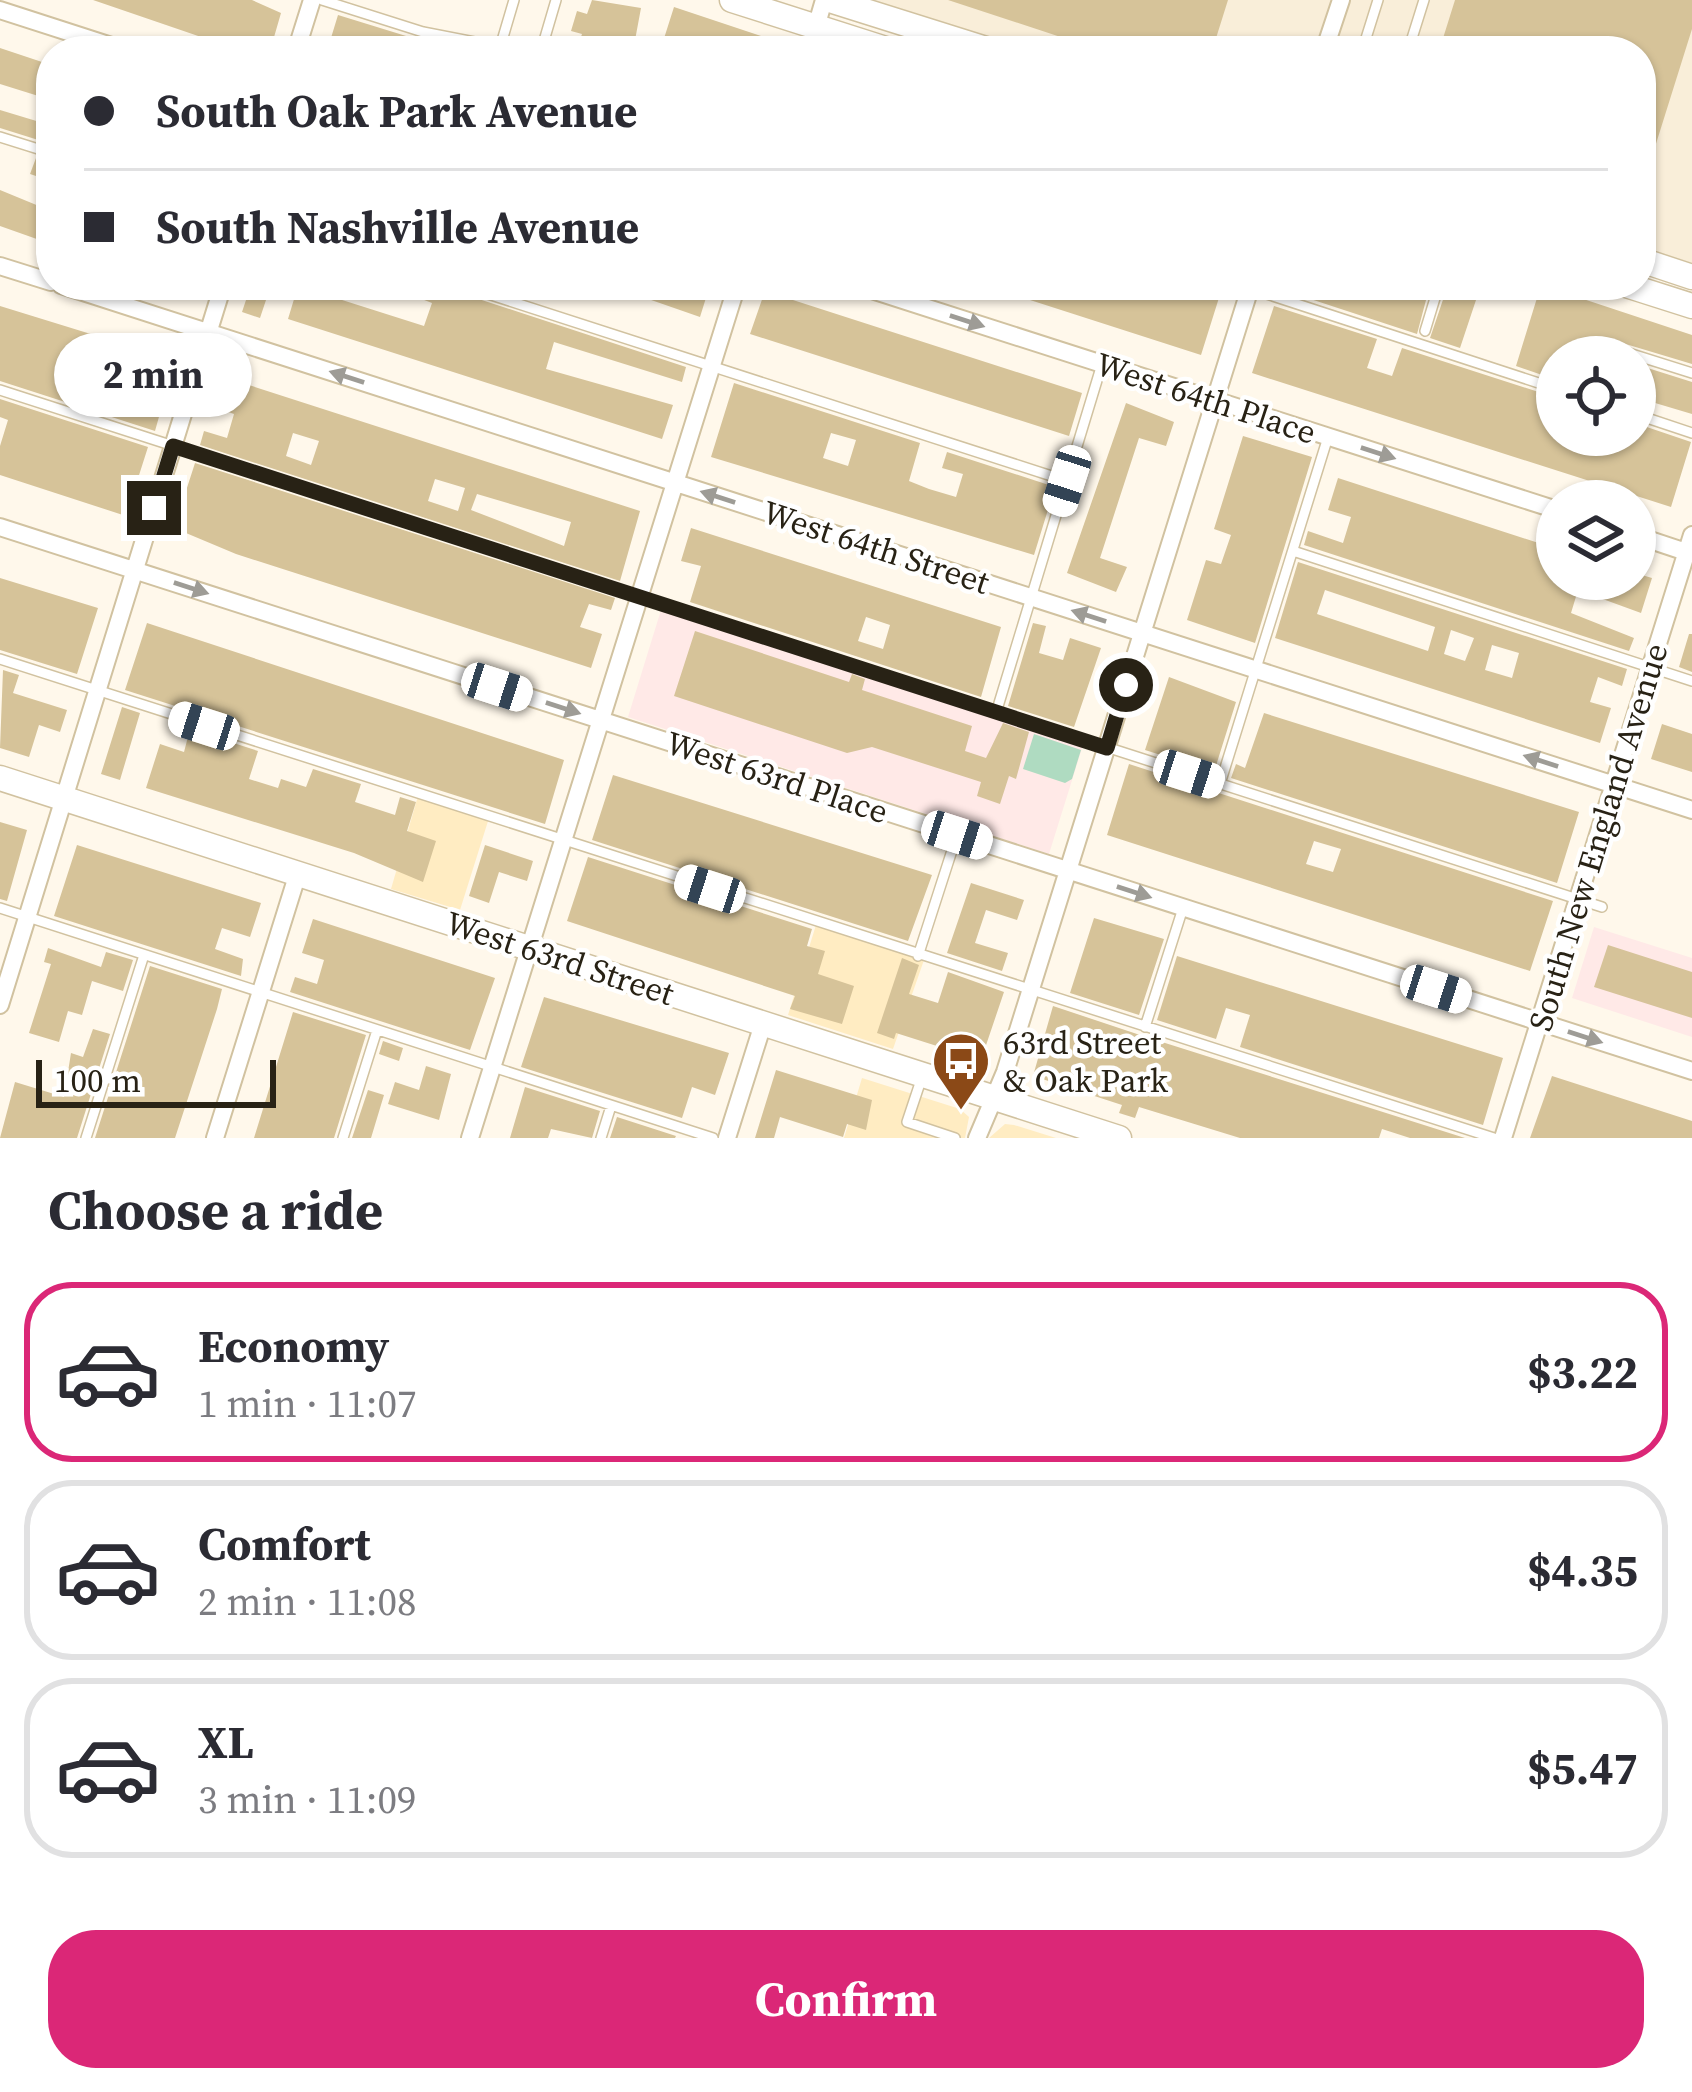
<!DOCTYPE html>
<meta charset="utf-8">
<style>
body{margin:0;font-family:"Source Serif 4",serif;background:#f2f2f3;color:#2b2b33;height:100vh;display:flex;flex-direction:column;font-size:45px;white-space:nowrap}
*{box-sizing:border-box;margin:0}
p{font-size:39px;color:#7c7c81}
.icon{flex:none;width:66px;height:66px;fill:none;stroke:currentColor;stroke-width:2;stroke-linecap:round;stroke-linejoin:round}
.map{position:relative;height:1138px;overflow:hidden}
.details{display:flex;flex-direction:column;background:#fff;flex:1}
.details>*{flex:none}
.banner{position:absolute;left:36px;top:36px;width:1620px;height:264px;border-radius:48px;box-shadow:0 3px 9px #0004;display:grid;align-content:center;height:264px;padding:0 48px;background:#fff}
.tools{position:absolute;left:1536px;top:336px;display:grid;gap:24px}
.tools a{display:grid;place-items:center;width:120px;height:120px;border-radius:50%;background:#fff;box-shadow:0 3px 9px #0004;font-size:60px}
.scale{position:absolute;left:36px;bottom:30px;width:240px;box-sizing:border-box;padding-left:12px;border:6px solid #282215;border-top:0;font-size:33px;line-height:42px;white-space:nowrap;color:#282215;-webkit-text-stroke:9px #fff;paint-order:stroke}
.end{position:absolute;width:54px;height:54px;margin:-27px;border:15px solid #282215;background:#fff;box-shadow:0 0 0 6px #fff}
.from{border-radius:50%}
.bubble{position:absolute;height:84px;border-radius:42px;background:#fff;box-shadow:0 3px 9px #0004;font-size:39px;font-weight:700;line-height:84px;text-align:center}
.car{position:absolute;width:36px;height:72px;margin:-36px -18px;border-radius:15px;box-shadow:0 0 9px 3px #0007;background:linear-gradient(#fff 24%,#345 0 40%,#fff 0 76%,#345 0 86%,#fff 0)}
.banner b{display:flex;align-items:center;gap:42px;height:114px;font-size:45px}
.banner b+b{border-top:3px solid #e1e1e2}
.banner i{width:30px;height:30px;background:#2b2b33}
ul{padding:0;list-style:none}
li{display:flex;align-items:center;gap:36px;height:180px;margin:0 24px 18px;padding:0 24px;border:6px solid #e1e1e2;border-radius:48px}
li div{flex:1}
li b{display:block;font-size:45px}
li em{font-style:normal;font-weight:700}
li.on{border-color:#db2777}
li>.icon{width:108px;height:108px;stroke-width:1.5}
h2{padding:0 48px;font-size:54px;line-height:144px}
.action{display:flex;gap:24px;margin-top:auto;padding:24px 48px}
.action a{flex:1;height:138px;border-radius:48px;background:#db2777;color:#fff;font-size:48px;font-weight:700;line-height:138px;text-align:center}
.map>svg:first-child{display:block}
.built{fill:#ffecc2}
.industrial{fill:#f9eed9}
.education{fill:#ffe9e7}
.green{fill:#afdbc1}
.building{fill:#d6c399;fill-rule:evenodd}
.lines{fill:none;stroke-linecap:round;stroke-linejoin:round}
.lane-casing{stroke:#d1c2a0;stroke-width:12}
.street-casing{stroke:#d1c2a0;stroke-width:20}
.secondary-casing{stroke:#d1c2a0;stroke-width:27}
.lane{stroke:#fff;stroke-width:9}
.street{stroke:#fff;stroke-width:16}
.secondary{stroke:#fff;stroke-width:24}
.oneway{fill:#9e9c96}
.route{stroke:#282215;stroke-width:15}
.labels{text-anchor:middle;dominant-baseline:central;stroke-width:9;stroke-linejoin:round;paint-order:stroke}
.street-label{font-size:33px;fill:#282215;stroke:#fff}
.poi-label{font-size:33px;fill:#282215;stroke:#fff;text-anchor:start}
</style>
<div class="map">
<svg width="1692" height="1138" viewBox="0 0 1692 1138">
<rect width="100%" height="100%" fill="#fff8eb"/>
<!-- built -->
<path class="built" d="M418,796L489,818L460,910L391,889Z
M816,925L924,960L893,1049L788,1015Z
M862,1078L960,1109L969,1117L965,1138H844Z
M1005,1124L1014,1125L1056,1138H989Z"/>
<!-- industrial -->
<path class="industrial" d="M865,0H1692V263L1641,247V51H1026Z"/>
<!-- education -->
<path class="education" d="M661,610L1083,745L1049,854L628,717Z
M1594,927L1692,958V1037L1572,998Z"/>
<!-- green -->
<path class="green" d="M1034,734L1081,750L1072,779L1065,783L1023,769Z"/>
<!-- building -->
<path class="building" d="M93,0H252L281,13L270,51H242Z
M592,0L641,8L633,51H576L582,34L571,31L577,11L587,14Z
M948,0H1228L1212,51H1103Z
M1455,0H1692V29L1644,182L1641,51H1439Z
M674,7L776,41L773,51H660Z
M338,15L445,48L444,51H327Z
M0,48L51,65L48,99L0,84Z
M48,108L51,144L0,128V110L43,123Z
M36,158L51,162V181L30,174Z
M0,190L51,211L48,243L0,226Z
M251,285H271L260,318L242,312Z
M385,285H436L686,367L682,382L554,342L546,369L673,405L662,439L288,319L298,286L424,326L432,303Z
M608,285H710L700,317Z
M983,285H1119L1154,296L1158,285H1223L1201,355Z
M1282,285H1378L1394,290L1396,285H1430L1417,334L1280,289Z
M1448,285H1481L1460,348L1430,338Z
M1541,285L1692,335V364L1609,339L1604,357H1550L1545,376L1516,366Z
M765,291L1082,393L1069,436L750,334Z
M0,306L175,360L155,431L0,381Z
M1274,306L1377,339L1367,368L1392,376L1402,348L1557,398V435H1635V423L1691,442L1671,507L1252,373Z
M1635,364L1692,382V414L1635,397Z
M224,377L640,511L620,581L200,445L204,431L227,438L234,414L214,407ZM293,433L319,441L311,465L286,456ZM435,479L465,488L458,511L428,501ZM477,494L571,522L564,546L471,510Z
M734,383L920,443L909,481L929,489L956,497L963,474L942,468L947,452L1055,487L1034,555L711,457ZM831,433L856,440L848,466L823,458Z
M0,399L148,447L126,516L0,475V446L8,420L0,417Z
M1126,403L1174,422L1166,446L1139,438L1100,558L1127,567L1116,592L1067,573Z
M1243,436L1312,457L1255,643L1187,620L1206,560L1221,564L1231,535L1214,529Z
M195,463L615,598L611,610L589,604L580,627L602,634L591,668L236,554L174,528Z
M1338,478L1557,549V579H1635V573L1652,578L1641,613L1578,590L1571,613L1634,638L1629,651L1304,545L1308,531L1343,543L1351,517L1328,510Z
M691,528L1001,627L981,697L690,602L701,566L681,561ZM866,617L890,625L883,649L858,641Z
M1298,562L1627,669L1622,686L1598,677L1590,702L1611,708L1600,743L1275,638ZM1325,590L1435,627L1428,651L1317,614ZM1451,630L1474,638L1465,661L1444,654ZM1492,645L1519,653L1512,678L1485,670Z
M0,578L98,608L77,674L0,650Z
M147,623L564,760L545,824L125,690Z
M1033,623L1046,626L1039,653L1063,660L1070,638L1101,648L1074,727L1008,706Z
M695,631L849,682L852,674L865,679L862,690L972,726L965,751L986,758L1003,723L1029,732L1016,779L1009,776L1000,804L977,796L981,782L872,747L847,753L674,696Z
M1689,634H1692V672L1679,667Z
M3,670L19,675L13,693L67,710L60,732L39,725L29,757L0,748Z
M1169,677L1236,702L1214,772L1145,750Z
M122,707L140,713L120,780L101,774Z
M1264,713L1579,812L1557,883L1231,778L1236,764L1245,768Z
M1662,724L1692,734V772L1651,759Z
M190,729L258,751L249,779L278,788L281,779L306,787L313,769L361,784L355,802L395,815L400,797L416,802L407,831L436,841L423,882L354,853L146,788L160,744L184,752Z
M1129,764L1553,901L1530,971L1107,835ZM1314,841L1341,849L1333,872L1306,864Z
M613,775L932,875L908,941L592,840Z
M0,822L27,830L7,901L0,899Z
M77,845L261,903L250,937L222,928L215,949L243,959L241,976L54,916Z
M485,845L533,861L527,881L499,872L489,903L469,896Z
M588,857L812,929L807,946L825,951L818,974L854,986L842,1024L790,1009L795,996L567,921Z
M971,883L1024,900L1017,920L986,910L975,943L1008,953L1002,971L947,953Z
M1094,918L1164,939L1139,1015L1070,993Z
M313,919L495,978L470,1050L290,992L295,977L317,984L324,960L302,953Z
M1608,945L1692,972V1018L1594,987Z
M48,948L101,967L106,952L133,960L123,991L92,981L82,1015L68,1011L59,1042L29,1033L51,964L44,962Z
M1177,956L1503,1058L1483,1125L1240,1047L1250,1015L1226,1008L1216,1039L1157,1020Z
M902,958L919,965L909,994L938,1003L948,972L1004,992L981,1060L896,1033L894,1039L877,1033Z
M150,966L222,989L217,1009L175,1138H95Z
M544,997L729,1053L715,1095L692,1087L682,1118L521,1067Z
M1053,1006L1143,1036L1465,1138H1410L1382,1129L1379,1138H1240L1139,1107L1135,1118L1119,1113L1122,1105L1033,1076Z
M293,1012L366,1035L334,1138H254Z
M93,1029L110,1034L77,1138H0L15,1082L64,1097L71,1053L83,1057Z
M383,1041L403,1048L399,1061L379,1054Z
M426,1066L451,1074L439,1120L388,1104L395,1082L419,1090Z
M776,1070L872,1100L866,1130L847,1124L843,1137L780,1117L774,1138H755Z
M1552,1076L1692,1121V1138H1530Z
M525,1087L600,1111L592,1138L551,1129L548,1138H510Z
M368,1090L384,1095L371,1138H352Z
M617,1117L676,1136L675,1138H610Z"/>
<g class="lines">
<defs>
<path id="lane" d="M322,0L423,32L521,51
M501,44L514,0
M541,51L556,0
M1362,51L1378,0
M1408,51L1424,0
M0,137L51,153
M460,285L1067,481
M1239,285L1557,389
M1425,331L1439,285
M1619,350L1692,373
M0,390L1602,907
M1635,414L1692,433
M1293,551L1692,681
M0,659L1494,1138
M996,713L1102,364
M1220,784L1328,437
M0,908L713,1138
M918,956L957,835
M1145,1027L1183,908
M922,1077L907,1122L955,1138
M86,1138L144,955
M343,1138L377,1030
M601,1138L611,1106"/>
<path id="street" d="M0,10L127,51
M296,51L312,0
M809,51L824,0
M1324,51L1341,0
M0,266L51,282
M61,285L1692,810
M856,285L1557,510
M0,527L1692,1071
M1635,535L1692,554
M0,1005L223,285
M215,1138L298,873
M470,1138L737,285
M727,1138L763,1024
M977,1138L1005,1072L1251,285
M1503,1138L1692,535"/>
<path id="secondary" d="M732,0L892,51
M830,0L992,51
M1641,260L1692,277
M1626,285L1692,306
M0,778L1119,1138"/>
</defs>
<!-- lane casing -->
<use href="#lane" class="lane-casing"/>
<!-- street casing -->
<use href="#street" class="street-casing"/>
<!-- secondary casing -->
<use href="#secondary" class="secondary-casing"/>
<!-- lane -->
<use href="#lane" class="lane"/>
<!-- street -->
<use href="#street" class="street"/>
<!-- secondary -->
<use href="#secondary" class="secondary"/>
</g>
<!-- one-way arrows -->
<defs><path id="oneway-solid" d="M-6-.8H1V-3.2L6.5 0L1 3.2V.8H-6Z" transform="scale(3)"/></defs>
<g class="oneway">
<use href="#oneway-solid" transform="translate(967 321) rotate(18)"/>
<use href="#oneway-solid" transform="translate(347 377) rotate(-162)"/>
<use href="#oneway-solid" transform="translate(1378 453) rotate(18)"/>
<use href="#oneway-solid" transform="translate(718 497) rotate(-162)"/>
<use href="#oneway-solid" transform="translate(191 588) rotate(18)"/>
<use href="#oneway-solid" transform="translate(1089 616) rotate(-162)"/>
<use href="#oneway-solid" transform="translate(563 708) rotate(18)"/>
<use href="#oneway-solid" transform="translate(1541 761) rotate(-162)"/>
<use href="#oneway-solid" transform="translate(1134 892) rotate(18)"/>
<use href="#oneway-solid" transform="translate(1585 1037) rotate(18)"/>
</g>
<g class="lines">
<!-- route -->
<path class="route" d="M154,508L173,446L1107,748L1126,685"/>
</g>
<!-- icons -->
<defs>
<symbol id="bus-pin" viewBox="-11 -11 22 30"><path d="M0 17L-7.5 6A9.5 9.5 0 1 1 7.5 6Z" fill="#8b4917" stroke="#fff"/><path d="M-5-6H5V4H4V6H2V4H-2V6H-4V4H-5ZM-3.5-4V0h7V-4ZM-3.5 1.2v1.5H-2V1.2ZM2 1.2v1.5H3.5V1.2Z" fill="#fff"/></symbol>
</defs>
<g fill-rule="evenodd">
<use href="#bus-pin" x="928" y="1028" width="66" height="90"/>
</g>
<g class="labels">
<!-- street labels -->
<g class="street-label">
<text transform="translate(1206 398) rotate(18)">West 64th Place</text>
<text transform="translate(876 547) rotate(18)">West 64th Street</text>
<text transform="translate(777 777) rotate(18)">West 63rd Place</text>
<text transform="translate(1598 837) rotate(-73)">South New England Avenue</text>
<text transform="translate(560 958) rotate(18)">West 63rd Street</text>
</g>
<!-- poi labels -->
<g class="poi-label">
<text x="1003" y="1042">63rd Street<tspan x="1003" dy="38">&amp; Oak Park</tspan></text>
</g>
</g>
</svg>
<div class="tools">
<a><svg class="icon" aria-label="locate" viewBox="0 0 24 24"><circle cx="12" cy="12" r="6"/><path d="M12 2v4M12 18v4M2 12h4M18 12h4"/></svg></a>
<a><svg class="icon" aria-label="layers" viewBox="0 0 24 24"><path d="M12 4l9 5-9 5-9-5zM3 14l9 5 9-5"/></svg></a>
</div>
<div class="scale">100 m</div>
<i class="end from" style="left:1126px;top:685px"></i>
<i class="end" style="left:154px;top:508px"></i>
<div class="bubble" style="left:54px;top:333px;width:198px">2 min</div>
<i class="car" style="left:1067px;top:481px;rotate:198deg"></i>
<i class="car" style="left:497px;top:687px;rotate:108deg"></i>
<i class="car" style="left:204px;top:726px;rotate:288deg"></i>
<i class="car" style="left:1189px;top:774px;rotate:108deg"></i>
<i class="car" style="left:957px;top:835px;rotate:108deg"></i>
<i class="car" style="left:710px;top:889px;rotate:288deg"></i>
<i class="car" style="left:1436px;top:989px;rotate:108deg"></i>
<div class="banner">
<b><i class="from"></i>South Oak Park Avenue</b>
<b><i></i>South Nashville Avenue</b>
</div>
</div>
<section class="details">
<h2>Choose a ride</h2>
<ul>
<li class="on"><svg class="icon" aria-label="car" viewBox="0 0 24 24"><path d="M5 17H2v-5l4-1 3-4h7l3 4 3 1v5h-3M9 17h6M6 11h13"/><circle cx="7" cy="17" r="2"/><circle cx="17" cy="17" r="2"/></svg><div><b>Economy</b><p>1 min · 11:07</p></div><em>$3.22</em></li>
<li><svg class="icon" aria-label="car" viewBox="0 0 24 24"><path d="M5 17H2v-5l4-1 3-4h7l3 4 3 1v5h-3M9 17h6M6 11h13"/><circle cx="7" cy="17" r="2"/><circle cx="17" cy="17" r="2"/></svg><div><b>Comfort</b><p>2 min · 11:08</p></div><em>$4.35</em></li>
<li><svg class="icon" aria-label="car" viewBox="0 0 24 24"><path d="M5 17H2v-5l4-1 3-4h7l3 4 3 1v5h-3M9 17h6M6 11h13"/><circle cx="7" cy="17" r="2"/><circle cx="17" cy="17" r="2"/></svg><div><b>XL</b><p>3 min · 11:09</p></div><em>$5.47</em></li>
</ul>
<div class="action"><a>Confirm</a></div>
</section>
